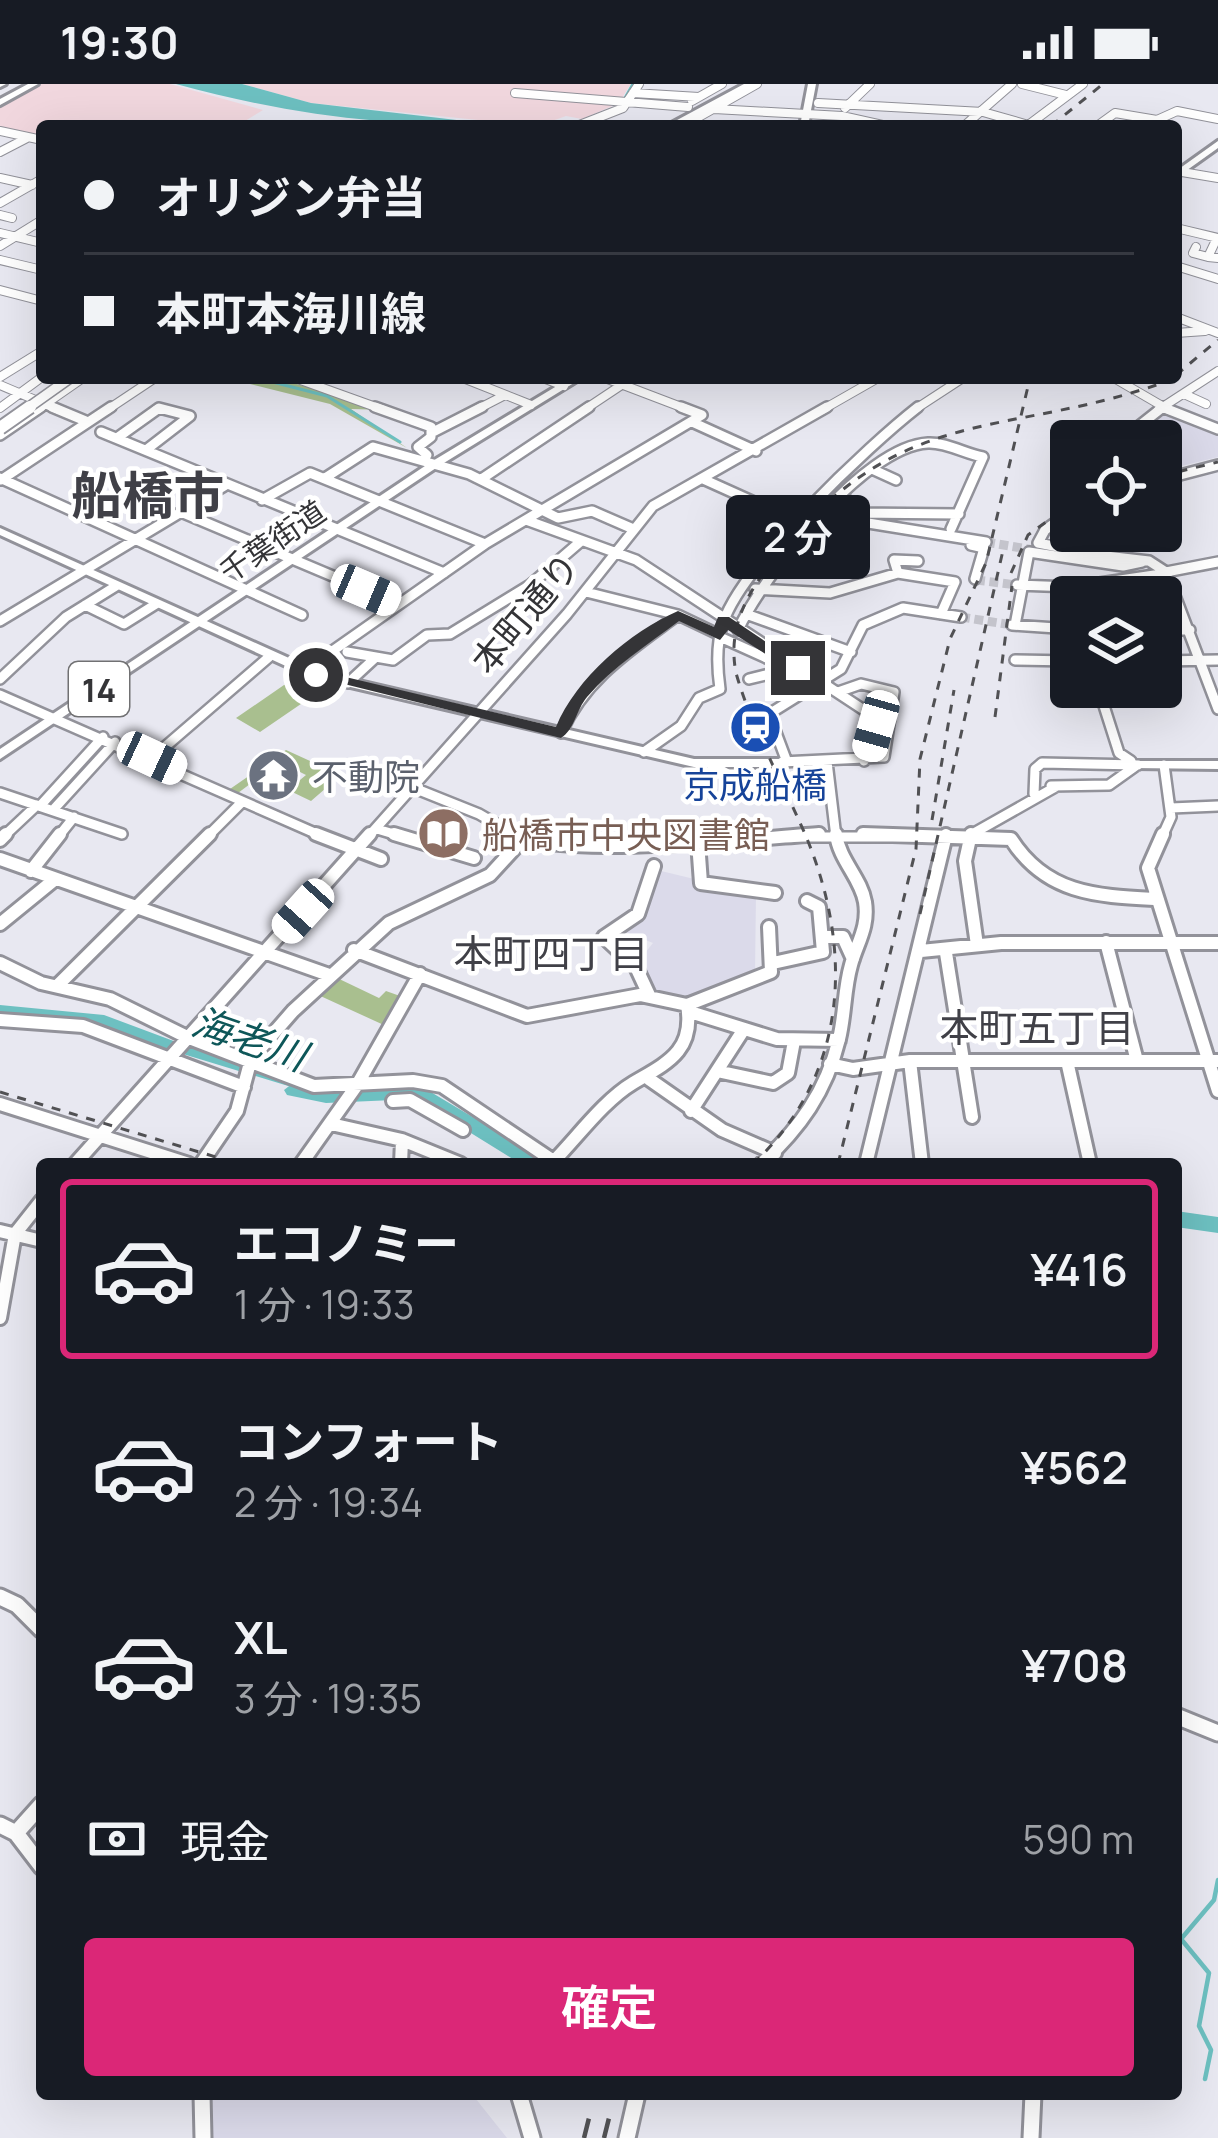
<!DOCTYPE html>
<html lang="ja">
<meta charset="utf-8">
<style>
body{margin:0;font-family:Manrope,"Noto Sans JP",sans-serif;background:#20242c;color:#f1f3f6;height:100vh;display:flex;flex-direction:column;font-size:45px;white-space:nowrap}
*{box-sizing:border-box;margin:0}
p{font-size:39px;color:#9ea1a6}
.icon{flex:none;width:66px;height:66px;fill:none;stroke:currentColor;stroke-width:2;stroke-linecap:round;stroke-linejoin:round}
.map{position:relative;flex:1;overflow:hidden}
.side{position:absolute;left:36px;top:1074px;width:1146px;height:942px;display:flex;flex-direction:column;background:#171b24;border-radius:12px;box-shadow:0 12px 48px #0002}
.side>*{flex:none}
.top-card{position:absolute;left:36px;top:36px;width:1146px;height:264px;border-radius:12px;box-shadow:0 12px 48px #0002;display:grid;align-content:center;height:264px;padding:0 48px;background:#171b24}
.buttons{position:absolute;left:1050px;top:336px;display:grid;gap:24px}
.buttons a{display:grid;place-items:center;width:132px;height:132px;border-radius:12px;background:#171b24;box-shadow:0 12px 48px #0002;font-size:60px}
.end{position:absolute;width:54px;height:54px;margin:-27px;border:15px solid #343437;background:#fff;box-shadow:0 0 0 6px #fff}
.from{border-radius:50%}
.bubble{position:absolute;height:84px;border-radius:12px;background:#171b24;box-shadow:0 12px 48px #0002;font-size:39px;font-weight:600;line-height:84px;text-align:center}
.car{position:absolute;width:36px;height:72px;margin:-36px -18px;border-radius:15px;box-shadow:0 0 9px 3px #0007;background:linear-gradient(#fff 24%,#345 0 40%,#fff 0 76%,#345 0 86%,#fff 0)}
.top-card b{display:flex;align-items:center;gap:42px;height:114px;font-size:45px}
.top-card b+b{border-top:3px solid #363941}
.top-card i{width:30px;height:30px;background:#f1f3f6}
ul{padding:21px 0 0;list-style:none}
li{display:flex;align-items:center;gap:36px;height:180px;margin:0 24px 18px;padding:0 24px;border:6px solid transparent;border-radius:12px}
li div{flex:1}
li b{display:block;font-size:45px}
li em{font-style:normal;font-weight:600}
li.selected{border-color:#db2777}
li>.icon{width:108px;height:108px;stroke-width:1.5}
.pay{display:flex;align-items:center;gap:30px;height:132px;padding:0 48px;font-size:45px}
.pay p{margin-inline-start:auto}
.button{display:flex;gap:24px;margin-top:auto;padding:24px 48px}
.button a{flex:1;height:138px;border-radius:12px;background:#db2777;color:#fff;font-size:48px;font-weight:600;line-height:138px;text-align:center}
.status{display:flex;justify-content:space-between;align-items:center;height:84px;padding:0 60px;background:#171b24;direction:ltr}
.status svg{height:33px;fill:currentColor}
.map>svg:first-child{display:block}
.built{fill:#dbdaea}
.industrial{fill:#f1d7de}
.green{fill:#a9bf8f}
.water{fill:#6dc0c1}
.lines{fill:none;stroke-linecap:round;stroke-linejoin:round}
.stream-far1{stroke:#6dc0c1;stroke-width:3}
.stream{stroke:#6dc0c1;stroke-width:4.5}
.river{fill:#6dc0c1;fill-rule:evenodd}
.minor-tunnel{stroke:#c4c4cc;stroke-width:9;stroke-dasharray:9 4.5;stroke-linecap:butt}
.minor-far3-casing{stroke:#92929a;stroke-width:10}
.minor-far2-casing{stroke:#92929a;stroke-width:14}
.minor-far1-casing{stroke:#92929a;stroke-width:18}
.minor-casing{stroke:#92929a;stroke-width:21}
.major-casing{stroke:#92929a;stroke-width:6}
.highway-casing{stroke:#92929a;stroke-width:6}
.minor-far3{stroke:#fff;stroke-width:8}
.minor-far2{stroke:#fff;stroke-width:9}
.minor-far1{stroke:#fff;stroke-width:12}
.minor{stroke:#fff;stroke-width:15}
.major{fill:#fff;fill-rule:evenodd}
.highway{fill:#fff;fill-rule:evenodd}
.rail-far1{stroke:#515154;stroke-width:3;stroke-dasharray:9 9;stroke-linecap:butt}
.rail{stroke:#515154;stroke-width:4.5;stroke-dasharray:20 20;stroke-linecap:butt}
.highway-bridge-far1-casing{stroke:#92929a;stroke-width:12;stroke-linecap:butt}
.highway-bridge-casing{stroke:#92929a;stroke-width:16;stroke-linecap:butt}
.highway-bridge-far1{stroke:#fff;stroke-width:9}
.highway-bridge{stroke:#fff;stroke-width:12}
.route{fill:#343437}
.labels{text-anchor:middle;dominant-baseline:central;stroke-width:9;stroke-linejoin:round;paint-order:stroke}
.far-street-label{font-size:30px;fill:#343437;stroke:#fff}
.shield{fill:#fff;stroke:#717173;stroke-width:3}
.shield-label{font-size:33px;font-weight:bold;fill:#343437}
.street-label{font-size:36px;fill:#343437;stroke:#fff}
.worship-label{font-size:36px;fill:#5b616d;stroke:#fff;text-anchor:start}
.transit-label{font-size:36px;fill:#164399;stroke:#fff}
.education-label{font-size:36px;fill:#785e54;stroke:#fff;text-anchor:start}
.neighbourhood-label{font-size:39px;fill:#404047;stroke:#fff}
.water-label{font-size:39px;font-style:italic;fill:#0e5759;stroke:#fff}
.far-town-label{font-size:51px;font-weight:bold;fill:#404047;stroke:#fff}
</style>
<div class="status"><b>19:30</b><svg viewBox="0 0 49 12"><path d="M0 12V9h3v3zM5 12V6h3v6zM10 12V3h3v9zM15 12V0h3v12zM26 1h20v11H26zM47 4h2v5h-2z"/></svg></div>
<div class="map">
<svg width="1218" height="2054" viewBox="0 0 1218 2054">
<rect width="100%" height="100%" fill="#e8e8f1"/>
<!-- built -->
<path class="built" d="M1162,326L1218,347V373L1161,387V357H1122Z
M657,786L756,810L755,889L688,914L654,906L640,875L653,859L623,847Z
M206,2010H472L507,2054H208Z"/>
<!-- industrial -->
<path class="industrial" d="M41,0H170L263,26L237,42H42V54L0,45V21Z
M242,0H631L620,17L511,7L617,20L582,35L566,32L538,42L311,19Z"/>
<!-- green -->
<path class="green" d="M226,294H276L386,326L351,325L407,364L330,320Z
M284,601L317,609L260,648L236,634Z
M286,666L332,687L324,694L333,698L311,717L288,706L306,691L298,687L291,693L273,684L262,691L253,689L258,694L238,709L230,705Z
M333,892L379,914L386,907L400,912L386,942L316,910Z"/>
<!-- water -->
<path class="water" d="M176,0H242L311,19L508,42C386,42 293,32 176,0Z
M0,921L104,931L321,1012L137,956L0,933Z"/>
<g class="lines">
<!-- stream-far1 -->
<path class="stream-far1" d="M625,14L633,0
M257,294L327,312L400,358"/>
<!-- stream -->
<path class="stream" d="M1205,1995L1211,1966L1199,1942L1209,1889L1181,1855L1214,1816L1218,1796"/>
<!-- river -->
<path class="river" d="M293,999L326,1005L419,1001L543,1075L545,1080H521L416,1015L326,1019L287,1011L284,1006Z
M1176,1127L1218,1133V1149L1176,1143Z"/>
<!-- minor-tunnel -->
<path class="minor-tunnel" d="M986,458L1034,466
M976,496L1017,501
M961,533L1012,541"/>
<defs>
<path id="minor-far3" d="M1022,0L1066,11
M515,9L688,23
M633,9L699,13
M692,17L722,0
M818,19L983,28L1032,42
M845,24L870,0
M714,25L842,32L887,42
M577,42L623,24L639,0
M683,42L757,0
M964,42L1012,0
M1027,42L1083,0
M1097,42L1115,29L1157,36L1177,27L1218,35
M0,47L42,56
M0,68L27,54
M1176,87L1218,94
M0,94L32,101
M0,119L42,95
M0,131L12,134
M1176,144L1218,154
M0,149L42,159
M1217,154L1208,173L1218,174
M0,162L42,136
M1196,163L1193,169L1208,173
M0,176L42,186
M1176,182L1218,195
M0,206L42,217
M1176,233L1218,249
M1176,249L1205,247
M0,293L42,267
M295,294L384,326
M463,294L531,321
M543,294L564,302
M605,294L689,326
M1114,294L1169,326
M0,301L59,326
M1184,310L1206,320
M0,324L42,293
M37,326L83,294
M107,326L155,294
M156,326H166
M476,326L505,311
M584,326L623,300
M822,326L878,294
M914,326L963,294
M1158,326L1218,287"/>
<path id="minor-far2" d="M52,323L88,338
M375,323L431,343V353L418,363L427,371
M681,323L702,331
M1162,323L1218,345
M692,338L756,367
M101,348L444,489
M433,348L482,323
M0,351L41,323
M117,354L159,324L190,332L146,366
M1120,357L1163,323
M874,386L896,396
M0,394L302,531
M325,394L373,363L469,390L558,434L592,427L631,444
M483,394L589,323
M703,395L763,422L986,458
M1,396L111,323
M1161,396L1218,381
M841,414L849,417L843,426L856,429L959,430
M262,416L310,389L485,460
M1065,419L1071,405
M1071,427L1045,446L1038,459L1104,472
M181,428L399,520
M526,436L636,476L873,632L876,642L864,677
M971,461L984,464L975,495
M1106,472L1149,477L1166,488
M1166,488L1218,625
M1166,488L1218,478
M898,489L894,476L918,477
M1017,501L1072,503L1168,489
M755,505L830,509L898,489L955,498L941,530
M586,508L678,531
M85,521L124,540L156,520
M746,530L851,568
M0,537L226,401
M1012,541L1071,545
M1015,541L1029,468L1123,482L1142,478
M738,546C763,492 864,362 928,359C946,358 966,370 983,373L951,445
M1161,546H1190
M720,553L773,577L780,574
M347,568L393,576L427,551L450,550L530,501L580,458
M1015,576L1071,577
M1161,577L1218,576
M304,587L485,460L702,331
M0,595L66,533L116,502
M749,595L798,583
M348,599L375,574
M1098,603L1119,669L1131,677
M0,611L324,753
M561,649C586,594 631,566 678,531L720,551
M644,668L681,642L699,614L720,605C717,584 716,560 723,539C742,481 868,362 918,323
M152,674L269,573
M782,678L884,673L894,608L861,600L838,608
M787,678L769,630L841,585L863,541L903,524L961,533
M827,678L836,753
M710,680L760,708
M369,686L479,730L519,753
M1051,702L1109,701L1137,681
M0,709L122,750
M1034,710L1035,685L1042,679L1138,681
M40,722L103,653
M1171,724L1218,722
M53,726L115,658
M377,745L404,753
M3,753L37,721
M58,753L74,733
M207,753L242,718
M368,753L567,530L653,422L827,323
M776,753H952
M967,753L1057,702
M1162,753L1171,733L1164,681"/>
<path id="minor-far1" d="M316,750L381,775
M394,750L474,774
M514,750C559,775 759,754 819,750
M863,750L1011,755C1046,810 1096,812 1156,815
M971,750L965,777L977,861
M1163,750L1148,784L1218,1007
M0,756L6,750
M698,758L701,799L775,809
M0,775L329,891
M31,787L60,750
M0,840L54,796
M823,853H843L853,875
M1106,858L1137,977
M354,866L527,932L640,911L687,921C695,967 667,979 633,999C603,1017 576,1055 551,1080
M921,867L1001,859H1218
M946,869L972,1033
M0,879L41,899L110,915L189,954L314,1002L413,997L442,1002L558,1080
M773,879L823,868L819,823L807,817
M58,901L210,750
M649,911L636,883L604,853L638,830L654,782
M687,921L771,888L769,843
M690,928L777,955L839,956
M0,936L83,942L244,1003
M910,977L922,1080
M1067,977L1090,1080
M830,980L853,985L910,977H1218
M717,987L773,999L788,989L794,957
M649,995L722,1046L775,1069
M393,1017L410,1016L463,1046
M0,1020L189,1080
M691,1027L744,945
M331,1040L402,1056L461,1080
M75,1080L370,750
M201,1080L237,1027L251,975L293,927L389,839L490,791L523,755
M301,1080L357,1001L420,890
M401,1080L402,1056
M761,1080C800,1044 826,1008 839,955C845,931 844,905 851,881C857,859 869,843 865,818C861,794 839,776 836,750
M866,1080L946,751
M0,1147L42,1157
M0,1234L15,1150L42,1116"/>
<path id="minor" d="M0,1513L17,1521L42,1546
M1176,1632L1218,1649
M0,1741L16,1749L42,1783
M16,1749L42,1720
M202,2010L203,2054
M519,2010L532,2054
M627,2054L637,2010
M1031,2054L1033,2010"/>
<path id="major" d="M0,444L320,588L694,675H781L787,679L781,683H694L312,594L0,451Z
M1138,677H1218V685L1134,684L1132,681Z"/>
<path id="highway" d="M0,0H6L0,3Z
M28,0H38L0,21V15Z
M744,0H754L676,42H666Z
M808,0H816L808,42H800Z
M1218,57V64L1176,94V87Z
M570,294H582L439,382L0,675V665L431,378Z"/>
</defs>
<!-- minor-far3 casing -->
<use href="#minor-far3" class="minor-far3-casing"/>
<!-- minor-far2 casing -->
<use href="#minor-far2" class="minor-far2-casing"/>
<!-- minor-far1 casing -->
<use href="#minor-far1" class="minor-far1-casing"/>
<!-- minor casing -->
<use href="#minor" class="minor-casing"/>
<!-- major casing -->
<use href="#major" class="major-casing"/>
<!-- highway casing -->
<use href="#highway" class="highway-casing"/>
<!-- minor-far3 -->
<use href="#minor-far3" class="minor-far3"/>
<!-- minor-far2 -->
<use href="#minor-far2" class="minor-far2"/>
<!-- minor-far1 -->
<use href="#minor-far1" class="minor-far1"/>
<!-- minor -->
<use href="#minor" class="minor"/>
<!-- major -->
<use href="#major" class="major"/>
<!-- highway -->
<use href="#highway" class="highway"/>
<!-- rail-far1 -->
<path class="rail-far1" d="M1051,42L1103,0
M1176,291L1218,256
M1161,392L1218,378
M1011,489L1028,451L1071,420
M995,633L1012,502
M932,736L954,606
M920,830L1004,462
M0,1008L239,1080
M753,1080C849,990 854,866 805,750C782,697 752,645 736,589C727,542 748,507 777,472C906,313 1009,357 1176,294
M838,1080L916,765L920,675L950,555L986,479L1030,294"/>
<!-- rail -->
<path class="rail" d="M584,2054L595,2010
M604,2054L615,2010"/>
<defs>
<path id="highway-bridge-far1" d="M25,326L70,294"/>
<path id="highway-bridge" d="M0,344L30,323"/>
</defs>
<!-- highway-bridge-far1 casing -->
<use href="#highway-bridge-far1" class="highway-bridge-far1-casing"/>
<!-- highway-bridge casing -->
<use href="#highway-bridge" class="highway-bridge-casing"/>
<!-- highway-bridge-far1 -->
<use href="#highway-bridge-far1" class="highway-bridge-far1"/>
<!-- highway-bridge -->
<use href="#highway-bridge" class="highway-bridge"/>
</g>
<!-- route -->
<path class="route" d="M678,527L714,543L718,533H729L805,584L792,587L728,546L720,556L679,537C647,561 613,583 587,613C576,626 575,645 561,654L308,591L316,586L556,643C576,594 630,548 678,527Z"/>
<!-- icons -->
<defs>
<symbol id="station-disc" viewBox="-11 -11 22 22"><circle r="9.5" fill="#1a4fb4" stroke="#fff"/><path d="M-3-6H3Q5-6 5-4V2Q5 4 3 4L4.5 6H3L1.5 4h-3L-3 6H-4.5L-3 4Q-5 4-5 2V-4Q-5-6-3-6ZM-3.5-4v3h7v-3ZM-3.5 1v1.5H-2V1ZM2 1v1.5H3.5V1Z" fill="#fff"/></symbol>
<symbol id="temple-disc" viewBox="-11 -11 22 22"><circle r="9.5" fill="#6b7280" stroke="#fff"/><path d="M0-6L5-2H3V0L6.5 2.5H4V6H1.5V3h-3V6H-4V2.5H-6.5L-3 0V-2H-5Z" fill="#fff"/></symbol>
<symbol id="library-disc" viewBox="-11 -11 22 22"><circle r="9.5" fill="#8d6e63" stroke="#fff"/><path d="M-6-4Q-3-5.5-.7-3.5V5Q-3 3-6 4ZM6-4Q3-5.5 .7-3.5V5Q3 3 6 4Z" fill="#fff"/></symbol>
</defs>
<g fill-rule="evenodd">
<use href="#station-disc" x="726" y="614" width="59" height="59"/>
<use href="#temple-disc" x="244" y="662" width="59" height="59"/>
<use href="#library-disc" x="414" y="720" width="59" height="59"/>
</g>
<g class="labels">
<!-- far-street labels -->
<g class="far-street-label">
<text transform="translate(272 457) rotate(-34)">千葉街道</text>
</g>
<!-- shield labels -->
<rect class="shield" x="69" y="578" width="60" height="54" rx="9"/>
<g class="shield-label">
<text x="99" y="605">14</text>
</g>
<!-- street labels -->
<g class="street-label">
<text transform="translate(525 529) rotate(-50)">本町通り</text>
</g>
<!-- worship labels -->
<g class="worship-label">
<text x="312" y="692">不動院</text>
</g>
<!-- transit labels -->
<g class="transit-label">
<text x="755" y="700">京成船橋</text>
</g>
<!-- education labels -->
<g class="education-label">
<text x="482" y="750">船橋市中央図書館</text>
</g>
<!-- neighbourhood labels -->
<g class="neighbourhood-label">
<text x="551" y="869">本町四丁目</text>
<text x="1037" y="943">本町五丁目</text>
</g>
<!-- water labels -->
<g class="water-label">
<text transform="translate(250 954) rotate(19)">海老川</text>
</g>
<!-- far-town labels -->
<g class="far-town-label">
<text x="148" y="410">船橋市</text>
</g>
</g>
</svg>
<div class="buttons">
<a><svg class="icon" aria-label="locate" viewBox="0 0 24 24"><circle cx="12" cy="12" r="6"/><path d="M12 2v4M12 18v4M2 12h4M18 12h4"/></svg></a>
<a><svg class="icon" aria-label="layers" viewBox="0 0 24 24"><path d="M12 4l9 5-9 5-9-5zM3 14l9 5 9-5"/></svg></a>
</div>
<i class="end from" style="left:316px;top:591px"></i>
<i class="end" style="left:798px;top:584px"></i>
<div class="bubble" style="left:726px;top:411px;width:144px">2 分</div>
<i class="car" style="left:366px;top:506px;rotate:113deg"></i>
<i class="car" style="left:876px;top:642px;rotate:196deg"></i>
<i class="car" style="left:152px;top:674px;rotate:115deg"></i>
<i class="car" style="left:303px;top:827px;rotate:222deg"></i>
<div class="top-card">
<b><i class="from"></i>オリジン弁当</b>
<b><i></i>本町本海川線</b>
</div>
<section class="side">
<ul>
<li class="selected"><svg class="icon" aria-label="car" viewBox="0 0 24 24"><path d="M5 17H2v-5l4-1 3-4h7l3 4 3 1v5h-3M9 17h6M6 11h13"/><circle cx="7" cy="17" r="2"/><circle cx="17" cy="17" r="2"/></svg><div><b>エコノミー</b><p>1 分 · 19:33</p></div><em>¥416</em></li>
<li><svg class="icon" aria-label="car" viewBox="0 0 24 24"><path d="M5 17H2v-5l4-1 3-4h7l3 4 3 1v5h-3M9 17h6M6 11h13"/><circle cx="7" cy="17" r="2"/><circle cx="17" cy="17" r="2"/></svg><div><b>コンフォート</b><p>2 分 · 19:34</p></div><em>¥562</em></li>
<li><svg class="icon" aria-label="car" viewBox="0 0 24 24"><path d="M5 17H2v-5l4-1 3-4h7l3 4 3 1v5h-3M9 17h6M6 11h13"/><circle cx="7" cy="17" r="2"/><circle cx="17" cy="17" r="2"/></svg><div><b>XL</b><p>3 分 · 19:35</p></div><em>¥708</em></li>
</ul>
<div class="pay"><svg class="icon" aria-label="cash" viewBox="0 0 24 24"><path d="M3 7h18v10H3z"/><circle cx="12" cy="12" r="2"/></svg>現金<p>590 m</p></div>
<div class="button"><a>確定</a></div>
</section>
</div>
